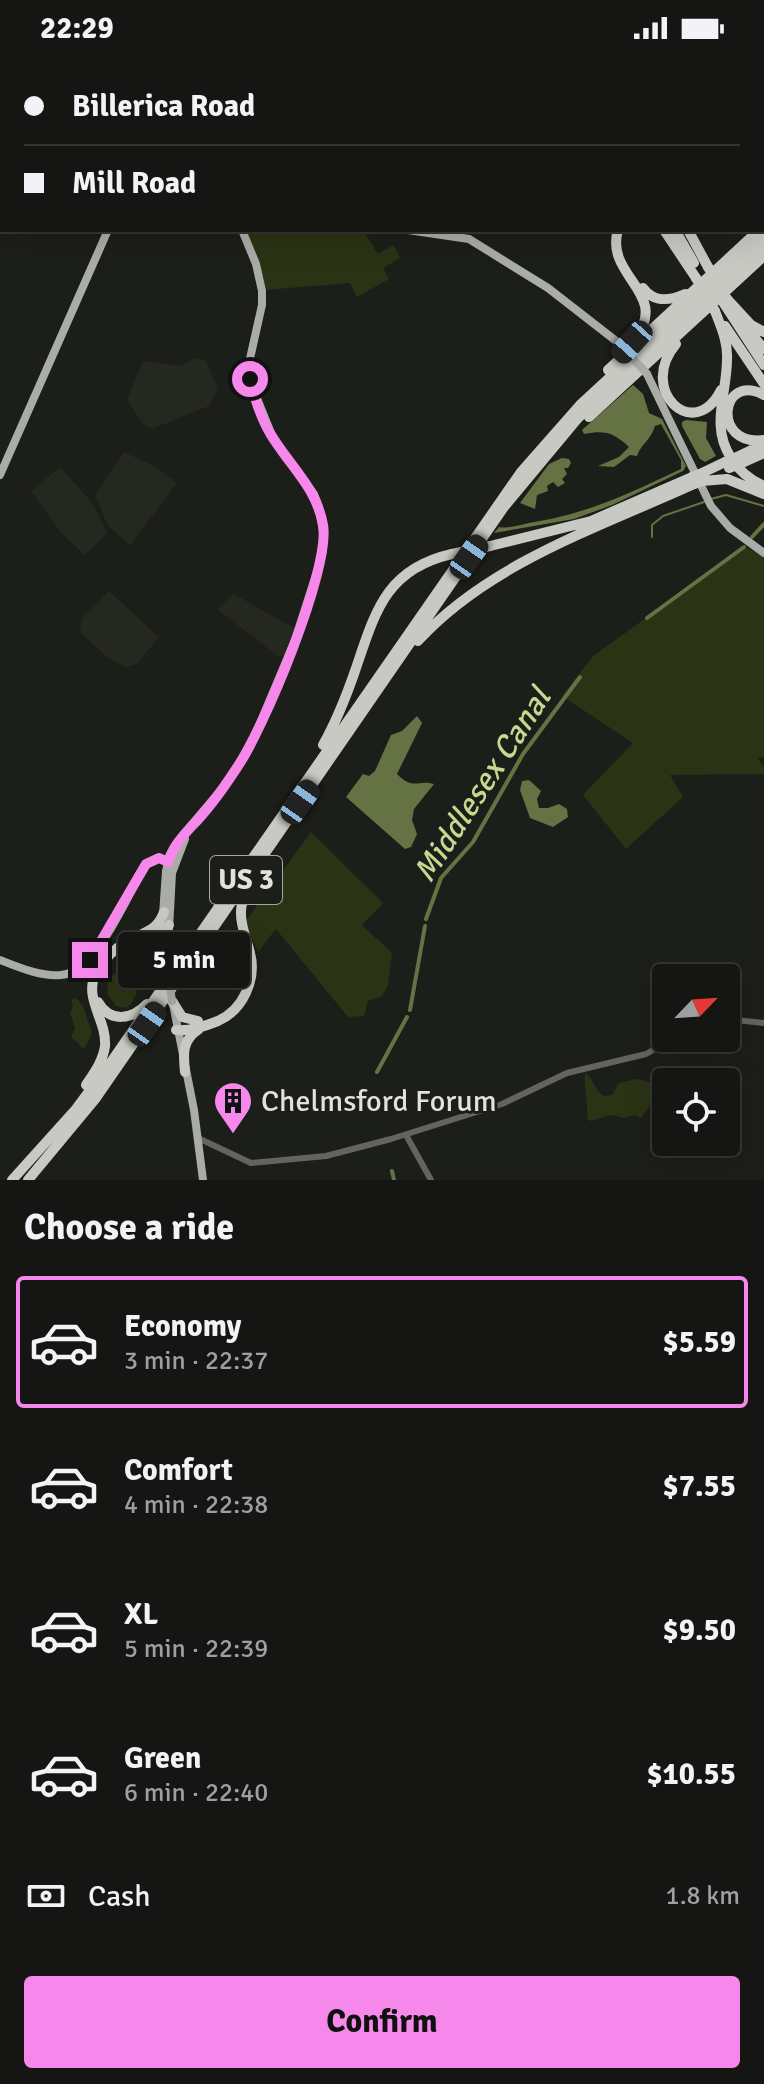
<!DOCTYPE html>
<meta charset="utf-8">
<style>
body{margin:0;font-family:Signika,sans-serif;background:#222321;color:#f1f3f6;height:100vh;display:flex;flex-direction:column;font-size:30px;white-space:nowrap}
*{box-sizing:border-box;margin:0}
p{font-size:26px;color:#9d9fa0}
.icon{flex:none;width:44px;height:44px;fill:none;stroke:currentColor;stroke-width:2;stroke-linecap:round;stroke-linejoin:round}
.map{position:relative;height:1124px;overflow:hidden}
.sheet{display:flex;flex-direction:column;background:#151613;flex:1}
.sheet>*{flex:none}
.guide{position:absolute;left:0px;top:0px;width:764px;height:176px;box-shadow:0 8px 32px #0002,0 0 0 2px #343533;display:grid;align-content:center;height:176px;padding:0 24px;background:#151613}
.needle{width:52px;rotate:65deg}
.buttons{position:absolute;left:652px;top:908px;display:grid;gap:16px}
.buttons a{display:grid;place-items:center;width:88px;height:88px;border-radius:8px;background:#151613;box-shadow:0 8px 32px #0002,0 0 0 2px #343533;font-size:40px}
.end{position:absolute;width:36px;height:36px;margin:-18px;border:10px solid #f788eb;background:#111;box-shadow:0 0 0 4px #111}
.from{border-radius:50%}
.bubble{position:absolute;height:56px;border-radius:8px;background:#151613;box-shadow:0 8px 32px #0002,0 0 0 2px #343533;font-size:26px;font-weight:700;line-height:56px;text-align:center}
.car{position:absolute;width:24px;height:48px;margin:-24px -12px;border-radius:10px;box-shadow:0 0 6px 2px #0007;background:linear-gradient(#222 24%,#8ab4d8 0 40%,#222 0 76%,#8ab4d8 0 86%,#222 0)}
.guide b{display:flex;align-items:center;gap:28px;height:76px;font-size:30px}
.guide b+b{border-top:2px solid #343533}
.guide i{width:20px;height:20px;background:#f1f3f6}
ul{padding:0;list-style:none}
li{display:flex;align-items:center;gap:24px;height:132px;margin:0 16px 12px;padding:0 8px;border:4px solid transparent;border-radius:8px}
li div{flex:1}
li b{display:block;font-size:30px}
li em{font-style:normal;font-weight:700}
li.selected{border-color:#f788eb}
li>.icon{width:72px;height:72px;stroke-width:1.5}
h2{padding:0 24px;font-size:36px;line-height:96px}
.pay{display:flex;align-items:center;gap:20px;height:88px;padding:0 24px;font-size:30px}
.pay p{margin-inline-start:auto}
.button{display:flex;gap:16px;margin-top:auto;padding:16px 24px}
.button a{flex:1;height:92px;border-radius:8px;background:#f788eb;color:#111;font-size:32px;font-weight:700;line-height:92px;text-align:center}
.status{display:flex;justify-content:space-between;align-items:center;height:56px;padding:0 40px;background:#151613;direction:ltr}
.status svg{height:22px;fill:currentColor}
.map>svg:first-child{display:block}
.built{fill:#25281e}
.green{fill:#2b3315}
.water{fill:#657244}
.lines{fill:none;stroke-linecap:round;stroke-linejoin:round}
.stream{stroke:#657244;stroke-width:2}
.canal{stroke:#657244;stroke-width:4}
.minor{stroke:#636461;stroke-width:6}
.major{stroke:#aaaca7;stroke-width:8}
.highway{stroke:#c7c9c2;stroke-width:10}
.major-bridge{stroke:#aaaca7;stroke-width:8}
.highway-bridge{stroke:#c7c9c2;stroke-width:10}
.route{stroke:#f788eb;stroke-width:10}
.labels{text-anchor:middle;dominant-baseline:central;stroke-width:6;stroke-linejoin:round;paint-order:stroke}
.shield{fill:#1c1e19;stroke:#a6a7a4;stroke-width:2}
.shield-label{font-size:28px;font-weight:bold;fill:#e1e2df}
.poi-label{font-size:30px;fill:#e1e2df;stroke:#1c1e19;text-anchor:start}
.water-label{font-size:32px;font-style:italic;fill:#c4d88f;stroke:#1c1e19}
</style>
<div class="status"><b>22:29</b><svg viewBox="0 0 49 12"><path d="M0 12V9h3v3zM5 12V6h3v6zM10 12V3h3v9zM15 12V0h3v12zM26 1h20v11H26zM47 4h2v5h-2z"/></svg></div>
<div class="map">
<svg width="764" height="1124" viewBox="0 0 764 1124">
<rect width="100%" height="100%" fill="#1c1e19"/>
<!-- built -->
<path class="built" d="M196,302L206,304L218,333L209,350L152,373L143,368L127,343L143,305L181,310Z
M124,396L156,411L177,427L130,489L108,470L95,439Z
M60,411L93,448L107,477L85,499L62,478L31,435Z
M109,535L159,581L137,608L126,611L108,602L80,576L82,563Z
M234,538L296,573L286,600H278L217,553Z"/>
<!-- green -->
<path class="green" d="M244,174H363L378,198L394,189L400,202L383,212L389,223L357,241L350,227L264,234Z
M745,491L764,500V701L758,703L764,711V718L670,719L683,741L626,793L583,739L633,687L562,640L593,600Z
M311,776L383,847L362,869L392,897L388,929L382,940L368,945L364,960L348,961L276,873L258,896L245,866Z
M115,917L126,920L137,936L131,948L126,952L116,950L108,939L107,924Z
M76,942L83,950L92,977L84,993L71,981L75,972L70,957L73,950L71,944Z
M585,1017C594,1021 594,1035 604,1040L612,1039L619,1027L636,1023L666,1029V1044L653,1045L641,1062L635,1059L624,1062L611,1059L590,1065L587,1063C589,1047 583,1032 585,1017Z"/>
<!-- water -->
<path class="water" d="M633,329L643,338L649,357L662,363L686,410L683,415L612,449L574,463L494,477L499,471C508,473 519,469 529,467C587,458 628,438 681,413V404L661,368L655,370C651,384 640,389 637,400L630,399L614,411L598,410L619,401L629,391C613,376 605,374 584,378L582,374Z
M686,364L707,366L706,382L716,400L705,406L700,403L682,370V366Z
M562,402L569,403L571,407L568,412H564L567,418L562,423L565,427L558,431L553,426L547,430L548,435L537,439L535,453L520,447L549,408Z
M417,660L422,667L397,718C414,735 417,723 434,728L414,753L412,764L417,778L411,791L405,793L346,741L363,718L369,720L375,715L391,679L402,675Z
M529,724L541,735L537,743L539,752H548L559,748L567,753L568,761L553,771L530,762L520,734L522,725Z"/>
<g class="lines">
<!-- stream -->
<path class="stream" d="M10,0V2
M507,0V2
M381,2V0
M0,11L2,10
M762,33L764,34
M0,35L2,36
M711,443L726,439L764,450
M652,481V469L663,460L704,446"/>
<!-- canal -->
<path class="canal" d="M752,481L764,468
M647,562L744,491
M426,863L441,822L473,786L523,698L580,621
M410,954L425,870
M377,1016L407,961
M392,1115L394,1124"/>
<!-- minor -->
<path class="minor" d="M726,963L764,967
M406,1079L431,1124
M198,1082L251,1107L326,1100L391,1083L502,1048L567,1017L646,998L674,982"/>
<!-- major -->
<path class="major" d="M212,0L213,2
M183,2L184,0
M408,174L469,183L548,232L620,288
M647,318L711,450L730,472L764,497
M0,419L108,174
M163,859L166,815L170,799L181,781L226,728L250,691L295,584L322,500L324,481L319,451L314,438L273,382L252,330L249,307L262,249V235L256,208L242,174
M0,904C18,911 41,921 61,919C98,916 128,837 146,808L159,802L174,809
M167,911L172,817L185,783
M173,948L194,1054L203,1124"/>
<!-- highway -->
<path class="highway" d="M584,0L585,2
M597,0L598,2
M762,142H764
M618,174C604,221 672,237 634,284
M664,174L696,222
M675,174L694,207
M688,174L708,211
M643,232C654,247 669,245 685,238
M727,243L751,269L764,276
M723,246L764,309
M715,255C721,271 728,286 727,303C727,339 710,369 731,402C739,415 750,424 764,430
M725,270L764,328
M745,270L764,293
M676,288C637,334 694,388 721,334
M608,314L759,174
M764,339C720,315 711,391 764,384
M589,361L764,200
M737,401L764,388
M742,407L764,397
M700,418L725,406
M702,425L727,423L764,438
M490,490L591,465L692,421
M418,585C489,507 600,471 694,428
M323,689C336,666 346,641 355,615C375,557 385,513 452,498
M144,883L160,879L169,869
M142,884L158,890L164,900
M199,899C215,886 237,879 247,903
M172,945L182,961L198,965
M98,946C110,967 132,964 147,948
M176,974C191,975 205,970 218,965C243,954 257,923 250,897C247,883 240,870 241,855C241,845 247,835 251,826
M185,1016C183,997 182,984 199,973
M86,1029C94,1017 103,1005 105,990C107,964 83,942 96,917C103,905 114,893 126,886C143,876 157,876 164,856
M12,1124L76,1053L111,1006L521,416L580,349L764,179
M28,1124L96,1042L504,451L578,362L764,190"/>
<!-- major-bridge -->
<path class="major-bridge" d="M620,288L647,318
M167,911L172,945"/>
<!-- highway-bridge -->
<path class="highway-bridge" d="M708,211L727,243
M696,222L715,255
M725,406L737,401
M729,412L742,407
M692,421L700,418
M694,428L702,425
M452,498L490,490"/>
</g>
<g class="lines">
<!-- route -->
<path class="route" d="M90,904L146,808L159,802L168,806C173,791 181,782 191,771C208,754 223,733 236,713C263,675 331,512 323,469C317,434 294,414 275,385C263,368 255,344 250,323"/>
</g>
<!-- icons -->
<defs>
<symbol id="building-pin" viewBox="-11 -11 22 30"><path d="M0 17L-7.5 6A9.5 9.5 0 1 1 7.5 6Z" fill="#f788eb" stroke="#1c1e19"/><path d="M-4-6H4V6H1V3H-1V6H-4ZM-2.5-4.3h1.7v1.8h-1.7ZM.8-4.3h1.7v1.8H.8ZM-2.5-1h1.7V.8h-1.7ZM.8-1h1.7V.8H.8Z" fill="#111"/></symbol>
</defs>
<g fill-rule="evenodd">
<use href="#building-pin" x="211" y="1023" width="44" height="60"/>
</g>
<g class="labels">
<!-- shield labels -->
<rect class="shield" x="210" y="800" width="72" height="48" rx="6"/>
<g class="shield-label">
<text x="246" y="824">US 3</text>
</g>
<!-- poi labels -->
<g class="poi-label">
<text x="261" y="1045">Chelmsford Forum</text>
</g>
<!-- water labels -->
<g class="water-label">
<text transform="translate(482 729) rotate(-57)">Middlesex Canal</text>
</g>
</g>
</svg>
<div class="buttons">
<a><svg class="needle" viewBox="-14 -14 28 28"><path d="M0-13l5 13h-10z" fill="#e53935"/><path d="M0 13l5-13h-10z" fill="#9d9fa0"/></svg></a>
<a><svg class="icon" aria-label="locate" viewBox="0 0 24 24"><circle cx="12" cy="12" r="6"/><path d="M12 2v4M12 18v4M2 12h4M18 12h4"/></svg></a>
</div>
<i class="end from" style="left:250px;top:323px"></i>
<i class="end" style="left:90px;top:904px"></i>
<div class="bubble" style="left:118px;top:876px;width:132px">5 min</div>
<i class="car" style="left:632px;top:286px;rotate:222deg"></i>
<i class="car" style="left:469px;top:501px;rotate:35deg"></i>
<i class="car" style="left:300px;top:746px;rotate:35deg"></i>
<i class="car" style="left:147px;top:968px;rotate:35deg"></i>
<div class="guide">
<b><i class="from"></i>Billerica Road</b>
<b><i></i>Mill Road</b>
</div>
</div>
<section class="sheet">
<h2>Choose a ride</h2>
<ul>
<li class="selected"><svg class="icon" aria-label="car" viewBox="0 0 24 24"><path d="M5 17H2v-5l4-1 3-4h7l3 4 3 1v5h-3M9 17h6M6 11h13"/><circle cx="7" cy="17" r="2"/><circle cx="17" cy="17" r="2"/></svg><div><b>Economy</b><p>3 min · 22:37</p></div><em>$5.59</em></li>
<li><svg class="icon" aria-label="car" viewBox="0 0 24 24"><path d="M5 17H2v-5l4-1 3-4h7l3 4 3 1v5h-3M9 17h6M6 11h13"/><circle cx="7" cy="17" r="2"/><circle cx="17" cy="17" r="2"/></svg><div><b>Comfort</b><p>4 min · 22:38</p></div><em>$7.55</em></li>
<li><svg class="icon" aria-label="car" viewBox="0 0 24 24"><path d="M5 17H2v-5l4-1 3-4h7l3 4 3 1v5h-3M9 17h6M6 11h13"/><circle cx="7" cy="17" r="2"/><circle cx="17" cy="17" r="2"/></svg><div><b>XL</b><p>5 min · 22:39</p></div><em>$9.50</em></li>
<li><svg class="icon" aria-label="car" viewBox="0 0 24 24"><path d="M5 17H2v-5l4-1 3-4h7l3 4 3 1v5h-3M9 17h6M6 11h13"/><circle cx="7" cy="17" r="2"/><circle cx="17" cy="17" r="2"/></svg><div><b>Green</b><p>6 min · 22:40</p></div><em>$10.55</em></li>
</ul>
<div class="pay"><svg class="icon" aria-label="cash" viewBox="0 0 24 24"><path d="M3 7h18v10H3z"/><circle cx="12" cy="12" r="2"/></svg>Cash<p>1.8 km</p></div>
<div class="button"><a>Confirm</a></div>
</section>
